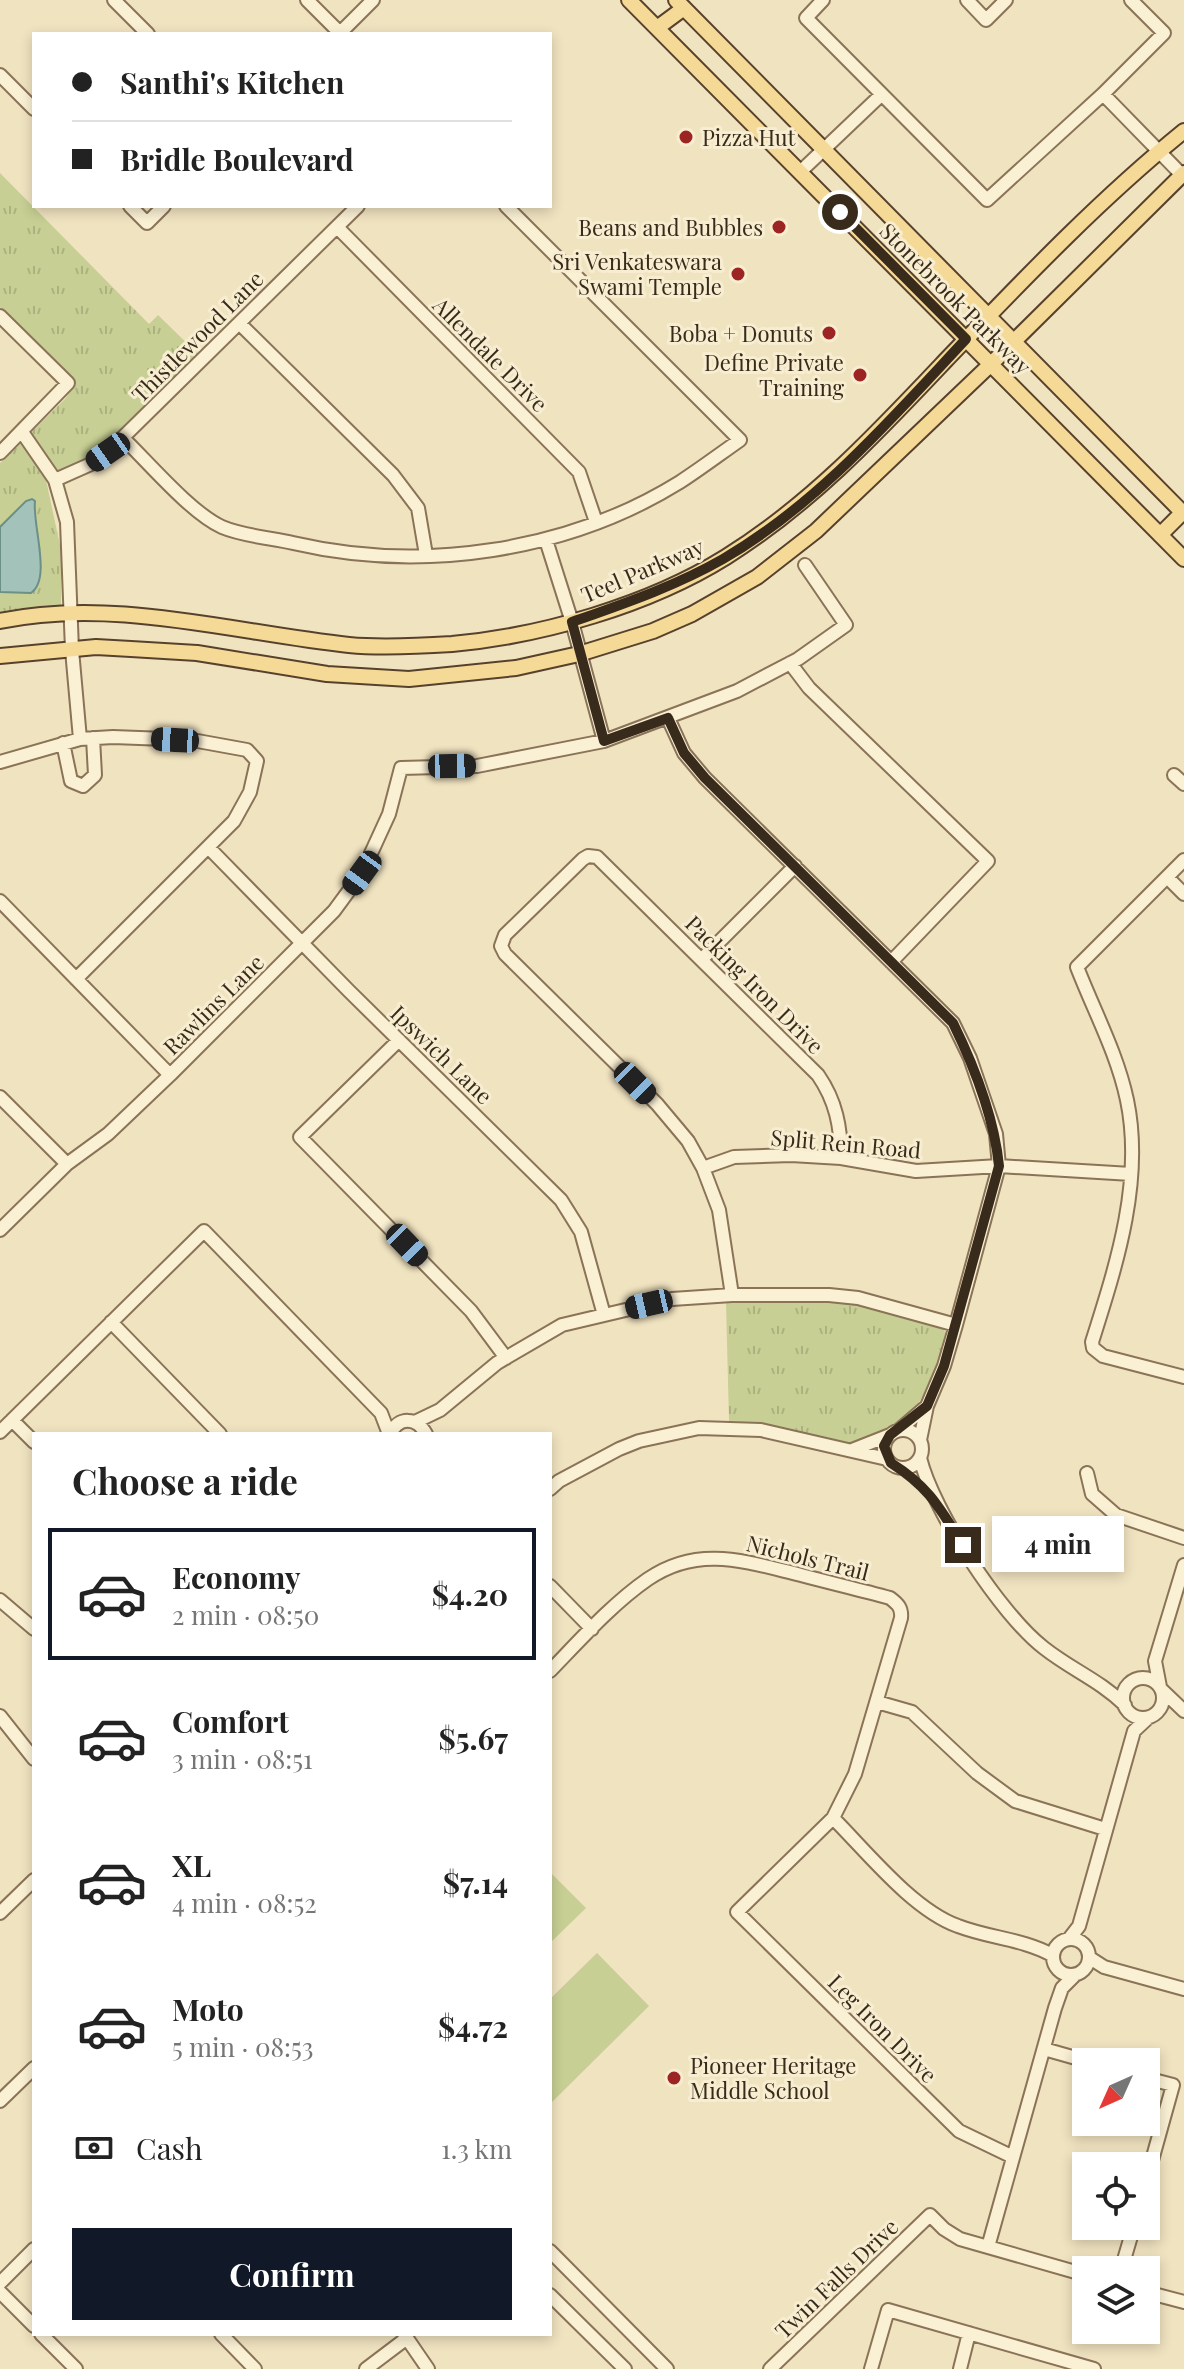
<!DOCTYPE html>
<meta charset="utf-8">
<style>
body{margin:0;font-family:"Playfair Display",serif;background:#f2f2f2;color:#222;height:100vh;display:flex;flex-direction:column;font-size:30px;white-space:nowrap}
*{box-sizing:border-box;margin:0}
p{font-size:26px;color:#767676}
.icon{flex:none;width:44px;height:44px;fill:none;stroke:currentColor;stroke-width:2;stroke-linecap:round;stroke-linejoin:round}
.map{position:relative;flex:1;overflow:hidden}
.panel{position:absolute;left:32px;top:1432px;width:520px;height:904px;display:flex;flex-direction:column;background:#fff;border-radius:0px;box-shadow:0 4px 12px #0003}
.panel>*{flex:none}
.guide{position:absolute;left:32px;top:32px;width:520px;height:176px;border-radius:0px;box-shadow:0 4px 12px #0003;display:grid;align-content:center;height:176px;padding:0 40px;background:#fff}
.needle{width:52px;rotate:225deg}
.fabs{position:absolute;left:1072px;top:2048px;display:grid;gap:16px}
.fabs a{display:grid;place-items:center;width:88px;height:88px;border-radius:0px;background:#fff;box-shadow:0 4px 12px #0003;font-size:40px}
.end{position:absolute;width:36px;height:36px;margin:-18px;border:10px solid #392b1c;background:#fff;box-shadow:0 0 0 4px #fff}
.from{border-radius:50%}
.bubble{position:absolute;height:56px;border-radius:0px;background:#fff;box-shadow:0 4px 12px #0003;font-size:26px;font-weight:700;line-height:56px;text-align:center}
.car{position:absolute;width:24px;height:48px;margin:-24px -12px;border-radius:10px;box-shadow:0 0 6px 2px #0007;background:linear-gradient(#222 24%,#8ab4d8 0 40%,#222 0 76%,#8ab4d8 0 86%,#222 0)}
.guide b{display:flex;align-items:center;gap:28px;height:76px;font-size:30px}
.guide b+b{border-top:2px solid #e0e0e0}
.guide i{width:20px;height:20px;background:#222}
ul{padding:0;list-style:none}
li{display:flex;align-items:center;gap:24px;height:132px;margin:0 16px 12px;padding:0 24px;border:4px solid transparent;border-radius:0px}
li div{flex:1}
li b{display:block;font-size:30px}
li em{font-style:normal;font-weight:700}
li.current{border-color:#111827}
li>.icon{width:72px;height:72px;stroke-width:1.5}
h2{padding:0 40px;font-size:36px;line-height:96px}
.pay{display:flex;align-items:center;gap:20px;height:88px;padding:0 40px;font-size:30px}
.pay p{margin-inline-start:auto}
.cta{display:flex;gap:16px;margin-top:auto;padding:16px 40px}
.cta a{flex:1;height:92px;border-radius:0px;background:#111827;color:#fff;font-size:32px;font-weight:700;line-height:92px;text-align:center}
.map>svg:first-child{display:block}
.grass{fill:url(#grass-tufts)}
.pitch{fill:#c7cf94}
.water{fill:#a3c2b9;stroke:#6a9087;stroke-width:2}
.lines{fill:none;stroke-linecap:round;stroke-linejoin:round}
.minor-casing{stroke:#8a7357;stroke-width:16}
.major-casing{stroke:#57412c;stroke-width:18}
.minor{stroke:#faf0d4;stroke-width:12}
.major{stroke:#f5d996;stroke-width:14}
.route{stroke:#392b1c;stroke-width:10}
.poi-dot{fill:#9c2524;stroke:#f7edd0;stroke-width:3}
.labels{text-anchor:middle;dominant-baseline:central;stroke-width:6;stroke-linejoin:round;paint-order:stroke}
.poi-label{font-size:22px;fill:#392b1c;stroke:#f7edd0;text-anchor:end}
.street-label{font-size:22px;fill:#392b1c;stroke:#f7edd0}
</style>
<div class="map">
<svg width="1184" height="2369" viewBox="0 0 1184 2369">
<defs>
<pattern id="grass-tufts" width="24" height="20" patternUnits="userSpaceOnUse" patternTransform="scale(2)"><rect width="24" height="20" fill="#c7cf94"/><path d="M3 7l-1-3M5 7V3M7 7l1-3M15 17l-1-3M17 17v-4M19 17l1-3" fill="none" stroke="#acb27f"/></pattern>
</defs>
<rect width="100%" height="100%" fill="#f0e3c0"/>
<!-- grass -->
<path class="grass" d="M0,173L149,324L158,315L200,356L102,451L46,480L61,550V605L0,616V463L65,399L76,384L0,307Z
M757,1298L844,1302L942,1327L947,1335C928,1387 917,1436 852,1443L764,1424L729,1421L726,1302Z"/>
<!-- pitch -->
<path class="pitch" d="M550,1872L586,1908L550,1943Z
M597,1953L649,2006L550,2104V1999Z"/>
<!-- water -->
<path class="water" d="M32,499L35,501C32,524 52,579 31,593L0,592V527L26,501Z"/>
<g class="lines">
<defs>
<path id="minor" d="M114,0L148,34
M307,0L340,33
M823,0L806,18L987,200L1103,94L1164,33L1131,0
M967,0L986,20L1006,0
M339,34L373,0
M0,75L34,109
M1103,94L1182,175
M800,172L881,95
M130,206L147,223L164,206
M337,227L579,472L596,522
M0,316L68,383L0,453
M239,323L393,475L418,508L426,555
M22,432L55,480L67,522L72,650L80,739
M123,438C148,462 191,513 222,527C243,536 271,538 293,543C422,573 567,552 680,482C700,469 720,454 740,440L506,206
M55,480L91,464L108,452L358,206
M546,540L572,622L604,741
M790,663L809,688L988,861L891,962
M668,718L684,753L705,778L953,1023L970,1058L996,1134L999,1166L956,1325L944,1366L927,1406L920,1440
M63,743L71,781L83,786L95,775L93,738
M0,762L80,739L113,737L192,740L247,750L257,761L250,792L234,821L76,979
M1174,775L1184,784
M209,848L349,991L561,1200L581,1232L604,1315
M1184,860L1077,967C1094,1011 1117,1053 1127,1100C1144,1181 1116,1266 1092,1342L1093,1348L1103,1356L1184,1377
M1167,877L1184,894
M0,901L170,1075
M702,959L795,866
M399,1040L300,1137L471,1311L506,1358
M0,1097L67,1164
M703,1168L734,1157L791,1155L841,1158L916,1171L999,1166L1131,1174
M0,1230L67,1164L108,1134L170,1075L334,911L362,873L389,814L401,768L477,766L604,741L737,691L798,659L846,625L805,565
M732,1295L719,1210L703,1168L688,1141L657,1104L505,954L501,946L505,935L583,859L588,856L597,857L818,1075C836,1101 841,1127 841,1158
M111,1322L220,1434
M12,1420L34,1442
M415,1422L440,1410L497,1363L562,1325L672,1299L732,1295H829L858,1298L956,1325
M899,1430L927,1406
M884 1449a19 19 0 1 1 38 0a19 19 0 1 1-38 0Z
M0,1432L204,1231L381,1413L389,1434
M390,1434C399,1416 417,1417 426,1434
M852,1450L890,1435
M920,1458C933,1511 1001,1615 1044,1648C1072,1670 1099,1680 1125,1705
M1087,1473L1092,1494L1116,1515L1184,1538
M550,1489L559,1481L619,1449L639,1441L699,1428L761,1430L887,1459
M550,1586L592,1629
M0,1600L34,1629
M550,1671C581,1639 612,1604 648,1579C699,1544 747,1562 801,1575C831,1583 861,1590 890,1598C898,1604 902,1608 901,1618L855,1774L833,1818L737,1912L959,2131L1013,2157
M1123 1698a20 20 0 1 1 40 0a20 20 0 1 1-40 0Z
M1160,1687L1155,1661L1184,1565
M1162,1690L1184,1711
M877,1702L912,1712L977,1773L1015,1801L1105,1829
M0,1716L34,1759
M833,1818C867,1852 913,1910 958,1926C989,1938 1023,1939 1052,1955
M0,1913L34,1880
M1053 1957a18 18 0 1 1 36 0a18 18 0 1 1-36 0Z
M1069,1939L1079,1926L1134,1731L1149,1717
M1090,1958L1104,1967L1184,1989
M1044,2049L1090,2062
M1146,2078L1173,2085L1146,2182
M0,2101L34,2068
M988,2247L1055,2008L1062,1988L1075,1975
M550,2251L667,2369
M1121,2270L1134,2226
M0,2283L34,2249
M0,2292L34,2326
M1146,2292L1184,2302
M550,2295L625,2369
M41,2334L76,2369
M221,2334L255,2369
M404,2334L428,2369
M366,2369L407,2338
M770,2369L930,2215L944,2229L960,2239L1086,2275
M871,2369L888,2310L1094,2369
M960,2369L969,2333"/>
<path id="major" d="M629,0L1184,559
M676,0L1184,514
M657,28L684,8
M1160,535L1183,512
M0,621C114,597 235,633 349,645C380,648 421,646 452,644C542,636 649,605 726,557C811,504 878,432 946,360C1022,281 1099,200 1184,131
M0,656L96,647L131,649L197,653L327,674L409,679L516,668L579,654L653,631L692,614L757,577L816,531L991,364L1184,173"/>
</defs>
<!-- minor casing -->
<use href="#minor" class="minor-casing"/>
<!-- major casing -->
<use href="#major" class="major-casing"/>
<!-- minor -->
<use href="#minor" class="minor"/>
<!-- major -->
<use href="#major" class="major"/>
</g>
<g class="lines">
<!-- route -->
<path class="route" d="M840,212L966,339C892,418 818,504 723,559C676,586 623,604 572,622L604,741L668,718L684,753L705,778L953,1023C975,1068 994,1116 999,1166L944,1366L927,1406L890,1435L884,1446L891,1463C929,1487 939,1507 963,1545"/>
</g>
<!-- markers -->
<g class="poi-dot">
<circle cx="686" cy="137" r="8"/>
<circle cx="779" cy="227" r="8"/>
<circle cx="738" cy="274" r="8"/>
<circle cx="829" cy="333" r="8"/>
<circle cx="860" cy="375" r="8"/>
<circle cx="674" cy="2078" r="8"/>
</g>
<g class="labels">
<!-- poi labels -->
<g class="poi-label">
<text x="702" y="137" text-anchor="start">Pizza Hut</text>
<text x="763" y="227">Beans and Bubbles</text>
<text x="722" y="261">Sri Venkateswara<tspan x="722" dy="25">Swami Temple</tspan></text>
<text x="813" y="333">Boba + Donuts</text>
<text x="844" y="362">Define Private<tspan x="844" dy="25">Training</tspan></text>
<text x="690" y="2065" text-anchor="start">Pioneer Heritage<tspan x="690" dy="25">Middle School</tspan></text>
</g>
<!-- street labels -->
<g class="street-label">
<text transform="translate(956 298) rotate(45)">Stonebrook Parkway</text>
<text transform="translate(197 336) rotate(-45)">Thistlewood Lane</text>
<text transform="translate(491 354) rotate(45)">Allendale Drive</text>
<text transform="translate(642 570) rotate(-23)">Teel Parkway</text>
<text transform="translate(755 984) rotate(45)">Packing Iron Drive</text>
<text transform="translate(213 1004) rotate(-45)">Rawlins Lane</text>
<text transform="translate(442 1054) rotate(44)">Ipswich Lane</text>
<text transform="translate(846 1143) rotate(5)">Split Rein Road</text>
<text transform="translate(808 1557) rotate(14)">Nichols Trail</text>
<text transform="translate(883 2028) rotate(45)">Leg Iron Drive</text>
<text transform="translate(836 2278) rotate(-44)">Twin Falls Drive</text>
</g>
</g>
</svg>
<div class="fabs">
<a><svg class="needle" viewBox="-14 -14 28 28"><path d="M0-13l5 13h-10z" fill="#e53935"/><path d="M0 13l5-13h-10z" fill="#767676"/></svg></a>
<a><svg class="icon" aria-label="locate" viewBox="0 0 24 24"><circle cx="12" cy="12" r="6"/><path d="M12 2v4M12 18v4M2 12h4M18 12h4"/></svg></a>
<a><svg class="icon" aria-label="layers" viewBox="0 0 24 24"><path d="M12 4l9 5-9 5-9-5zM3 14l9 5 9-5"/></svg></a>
</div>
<i class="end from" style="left:840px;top:212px"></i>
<i class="end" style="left:963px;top:1545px"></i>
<div class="bubble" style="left:992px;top:1516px;width:132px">4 min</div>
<i class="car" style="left:108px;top:452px;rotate:235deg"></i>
<i class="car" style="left:175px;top:740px;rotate:273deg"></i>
<i class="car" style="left:452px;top:766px;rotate:89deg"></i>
<i class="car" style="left:362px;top:873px;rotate:216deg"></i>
<i class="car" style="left:635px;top:1083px;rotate:135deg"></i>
<i class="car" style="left:407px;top:1245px;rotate:136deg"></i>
<i class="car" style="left:649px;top:1304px;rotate:257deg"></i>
<div class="guide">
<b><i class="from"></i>Santhi's Kitchen</b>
<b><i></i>Bridle Boulevard</b>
</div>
<section class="panel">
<h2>Choose a ride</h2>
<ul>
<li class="current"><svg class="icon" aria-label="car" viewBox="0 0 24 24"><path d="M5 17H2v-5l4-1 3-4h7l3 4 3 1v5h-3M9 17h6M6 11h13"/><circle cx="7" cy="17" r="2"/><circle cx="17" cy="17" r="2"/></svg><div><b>Economy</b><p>2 min · 08:50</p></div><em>$4.20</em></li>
<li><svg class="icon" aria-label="car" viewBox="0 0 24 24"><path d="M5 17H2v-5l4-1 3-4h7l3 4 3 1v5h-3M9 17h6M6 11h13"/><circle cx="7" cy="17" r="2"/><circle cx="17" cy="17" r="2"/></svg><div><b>Comfort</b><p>3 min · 08:51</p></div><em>$5.67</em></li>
<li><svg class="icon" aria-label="car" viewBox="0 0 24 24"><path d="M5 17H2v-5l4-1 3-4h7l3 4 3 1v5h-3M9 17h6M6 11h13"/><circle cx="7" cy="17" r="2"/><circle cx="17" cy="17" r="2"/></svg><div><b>XL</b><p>4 min · 08:52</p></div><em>$7.14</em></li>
<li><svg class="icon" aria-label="car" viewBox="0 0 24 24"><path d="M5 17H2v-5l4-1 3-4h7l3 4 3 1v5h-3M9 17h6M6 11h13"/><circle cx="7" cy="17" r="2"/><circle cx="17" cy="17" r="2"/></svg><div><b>Moto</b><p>5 min · 08:53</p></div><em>$4.72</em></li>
</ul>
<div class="pay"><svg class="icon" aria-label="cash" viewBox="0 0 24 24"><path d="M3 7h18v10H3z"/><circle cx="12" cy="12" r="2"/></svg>Cash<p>1.3 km</p></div>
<div class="cta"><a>Confirm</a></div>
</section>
</div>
